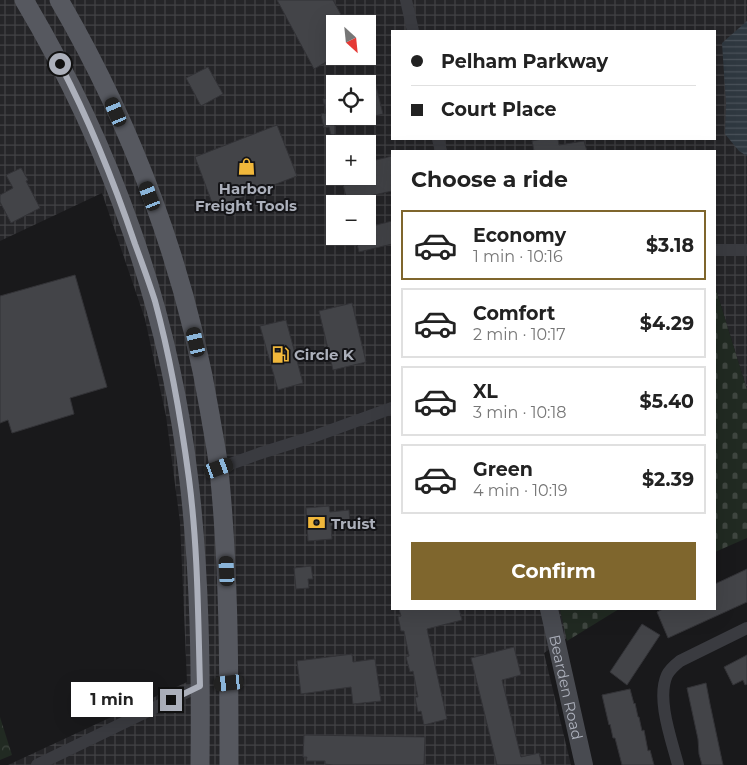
<!DOCTYPE html>
<meta charset="utf-8">
<style>
body{margin:0;font-family:Montserrat,sans-serif;background:#f6f6f6;color:#222;height:100vh;display:flex;flex-direction:column;font-size:19px;white-space:nowrap}
*{box-sizing:border-box;margin:0}
p{font-size:16px;color:#767676}
.icon{flex:none;width:28px;height:28px;fill:none;stroke:currentColor;stroke-width:2;stroke-linecap:round;stroke-linejoin:round}
.map{position:relative;flex:1;overflow:hidden}
.details{position:absolute;left:391px;top:150px;width:325px;height:460px;display:flex;flex-direction:column;background:#fff;border-radius:0px;box-shadow:0 5px 20px #0002}
.details>*{flex:none}
.hud{position:absolute;left:391px;top:30px;width:325px;height:110px;border-radius:0px;box-shadow:0 5px 20px #0002;display:grid;align-content:center;height:110px;padding:0 20px;background:#fff}
.needle{width:32px;rotate:153deg}
.controls{position:absolute;left:326px;top:15px;display:grid;gap:10px}
.controls a{display:grid;place-items:center;width:50px;height:50px;border-radius:0px;background:#fff;box-shadow:0 5px 20px #0002;font-size:25px}
.end{position:absolute;width:22px;height:22px;margin:-11px;border:6px solid #acb0bb;background:#111;box-shadow:0 0 0 2px #111}
.from{border-radius:50%}
.bubble{position:absolute;height:35px;border-radius:0px;background:#fff;box-shadow:0 5px 20px #0002;font-size:16px;font-weight:700;line-height:35px;text-align:center}
.car{position:absolute;width:15px;height:30px;margin:-15px -8px;border-radius:6px;box-shadow:0 0 4px 1px #0007;background:linear-gradient(#222 24%,#8ab4d8 0 40%,#222 0 76%,#8ab4d8 0 86%,#222 0)}
.hud b{display:flex;align-items:center;gap:18px;height:48px;font-size:19px}
.hud b+b{border-top:1px solid #e0e0e0}
.hud i{width:12px;height:12px;background:#222}
ul{padding:0;list-style:none}
li{display:flex;align-items:center;gap:15px;height:70px;margin:0 10px 8px;padding:0 10px;border:2px solid #e0e0e0;border-radius:0px}
li div{flex:1}
li b{display:block;font-size:19px}
li em{font-style:normal;font-weight:700}
li.current{border-color:#7f662d}
li>.icon{width:45px;height:45px;stroke-width:1.5}
h2{padding:0 20px;font-size:22px;line-height:60px}
.primary-button{display:flex;gap:10px;margin-top:auto;padding:10px 20px}
.primary-button a{flex:1;height:58px;border-radius:0px;background:#7f662d;color:#fff;font-size:20px;font-weight:700;line-height:58px;text-align:center}
.map>svg:first-child{display:block}
.industrial{fill:url(#industrial-grid);fill-rule:evenodd}
.forest{fill:url(#forest-crowns)}
.cemetery{fill:url(#cemetery-stones)}
.water{fill:url(#water-rules)}
.building{fill:#434448;stroke:#333337}
.lines{fill:none;stroke-linecap:round;stroke-linejoin:round}
.street{stroke:#3a3b40;stroke-width:12}
.secondary{stroke:#484a50;stroke-width:18}
.primary{stroke:#56585f;stroke-width:19}
.route{stroke:#acb0bb;stroke-width:6}
.labels{text-anchor:middle;dominant-baseline:central;stroke-width:4;stroke-linejoin:round;paint-order:stroke}
.poi-label{font-size:15px;font-weight:bold;fill:#acb0bb;stroke:#141417;text-anchor:start}
.street-label{font-size:15px;fill:#acb0bb;stroke:#141417}
</style>
<div class="map">
<svg width="747" height="765" viewBox="0 0 747 765">
<defs>
<pattern id="industrial-grid" width="8" height="8" patternUnits="userSpaceOnUse" patternTransform="scale(1.25)"><rect width="8" height="8" fill="#252528"/><path d="M0 4h8M4 0v8" fill="none" stroke="#424245"/></pattern>
<pattern id="forest-crowns" width="20" height="18" patternUnits="userSpaceOnUse" patternTransform="scale(1.25)"><rect width="20" height="18" fill="#212a22"/><path d="M2 6a3 3 0 1 1 6 0M12 15a3 3 0 1 1 6 0" fill="none" stroke="#3f4640"/></pattern>
<pattern id="cemetery-stones" width="16" height="16" patternUnits="userSpaceOnUse" patternTransform="scale(1.25)"><rect width="16" height="16" fill="#212a22"/><path d="M2 7V4a2 2 0 0 1 4 0v3zM10 15v-3a2 2 0 0 1 4 0v3z" fill="#3f4640"/></pattern>
<pattern id="water-rules" width="6" height="5" patternUnits="userSpaceOnUse" patternTransform="scale(1.25)"><rect width="6" height="5" fill="#2f3840"/><path d="M0 2.5h6" fill="none" stroke="#4a525a"/></pattern>
</defs>
<rect width="100%" height="100%" fill="#19191b"/>
<!-- industrial -->
<path class="industrial" d="M0,0H747V390L715,286V151H392V609H560L567,638L544,653L571,765H8L187,682L180,522L166,416L145,319L102,193L0,241ZM335,24H368V56H335ZM392,31H715V139H392ZM335,84H368V116H335ZM335,144H368V176H335ZM335,204H368V236H335Z"/>
<!-- forest -->
<path class="forest" d="M0,717L12,755L0,760Z"/>
<!-- cemetery -->
<path class="cemetery" d="M715,286L747,390V538L715,552Z
M560,609H619L567,641Z"/>
<!-- water -->
<path class="water" d="M747,21V156L739,151L725,134L726,103L722,43Z"/>
<!-- building -->
<path class="building" d="M277,0H333L346,24H335V57L314,69Z
M208,67L223,94L201,106L186,78Z
M376,86L383,114L368,118V89Z
M335,96V116H357V120L335,125V135H331L329,127L324,128L321,114L326,113L323,99Z
M277,125L297,176L214,208L195,157Z
M542,139H558L559,145L584,141L587,151H534L532,141Z
M392,156V191L347,201L341,176H368V162Z
M21,168L28,180L26,181L40,208L11,223L0,202V195L13,188L6,175Z
M392,221V244L359,252L355,236H368V227Z
M75,275L107,387L70,398L74,414L12,433L8,420L0,423V296Z
M352,303L366,362L333,370L319,311Z
M286,320L303,383L278,390L260,326Z
M329,506L330,512L349,510L350,524L331,526L332,539L308,541L306,508Z
M311,566L313,579H308L309,588L296,589L294,568Z
M747,569V602L668,638L657,612L663,609H715V584Z
M399,609H459L462,620L427,629L447,719L424,725L421,711L418,712L415,697H418L413,671L410,672L406,657L409,656L404,631H401L398,617L401,616Z
M642,624L660,635L627,685L610,672Z
M514,647L521,675L502,680L521,757L539,753L542,765H497L471,658Z
M352,654L353,662L375,659L381,701L353,704L351,687L301,694L297,661Z
M747,655V684L745,685L743,680L733,685L724,667Z
M706,683L710,704L723,765H702L699,754L698,739L687,688Z
M630,689L634,704L635,703L638,717H639L642,731L644,730L648,751L650,750L654,765H622L615,738H613L610,724L609,725L602,695Z
M304,735L425,737L424,765H333L325,764V761H306L307,757H303Z"/>
<g class="lines">
<!-- street -->
<path class="street" d="M406,0L413,31
M438,139L441,151
M715,250H747
M219,468L261,453L315,436L392,408
M37,765L187,692L201,686
M678,765C672,741 656,699 667,675C670,669 675,665 680,661L747,628"/>
<!-- secondary -->
<path class="secondary" id="s1" d="M549,609L584,765"/>
<!-- primary -->
<path class="primary" d="M24,0C111,146 170,312 189,481C200,575 201,670 200,765
M59,0C133,127 186,269 210,414C213,433 217,451 219,470C229,568 229,666 229,765"/>
</g>
<g class="lines">
<!-- route -->
<path class="route" d="M60,64C90,122 114,182 135,244C142,263 149,282 155,301C171,360 181,419 189,479C198,548 198,617 200,686L171,700"/>
</g>
<!-- icons -->
<defs>
<symbol id="shop-bare" viewBox="-9 -9 18 18"><path d="M-5-2.5h2.3a2.7 3.5 0 0 1 5.4 0H5L5.5 6h-11ZM-1.5-2.5h3a1.5 2.3 0 0 0-3 0Z" fill="#f1b83b" stroke="#141417" stroke-width="2.5" paint-order="stroke"/></symbol>
<symbol id="fuel-bare" viewBox="-9 -9 18 18"><path d="M-5.5-6h7V0h2V4h1.3V-2.5L3-4.5l.8-.8L6-3V5H2.5V1h-1V6h-7ZM-4.2-4.7v3.2H.2V-4.7Z" fill="#f1b83b" stroke="#141417" stroke-width="2.5" paint-order="stroke"/></symbol>
<symbol id="bank-bare" viewBox="-9 -9 18 18"><path d="M-6-4H6V4H-6ZM0-2.3a2.3 2.3 0 1 0 0 4.6a2.3 2.3 0 1 0 0-4.6Z" fill="#f1b83b" stroke="#141417" stroke-width="2.5" paint-order="stroke"/></symbol>
</defs>
<g fill-rule="evenodd">
<use href="#shop-bare" x="234" y="154" width="25" height="25"/>
<use href="#fuel-bare" x="268" y="342" width="25" height="25"/>
<use href="#bank-bare" x="304" y="510" width="25" height="25"/>
</g>
<g class="labels">
<!-- poi labels -->
<g class="poi-label">
<text x="246" y="188" text-anchor="middle">Harbor<tspan x="246" dy="17">Freight Tools</tspan></text>
<text x="294" y="354">Circle K</text>
<text x="331" y="523">Truist</text>
</g>
<!-- street labels -->
<g class="street-label">
<text stroke="none"><textPath href="#s1" startOffset="80">Bearden Road</textPath></text>
</g>
</g>
</svg>
<div class="controls">
<a><svg class="needle" viewBox="-14 -14 28 28"><path d="M0-13l5 13h-10z" fill="#e53935"/><path d="M0 13l5-13h-10z" fill="#767676"/></svg></a>
<a><svg class="icon" aria-label="locate" viewBox="0 0 24 24"><circle cx="12" cy="12" r="6"/><path d="M12 2v4M12 18v4M2 12h4M18 12h4"/></svg></a>
<a>+</a>
<a>−</a>
</div>
<i class="end from" style="left:60px;top:64px"></i>
<i class="end" style="left:171px;top:700px"></i>
<div class="bubble" style="left:71px;top:682px;width:82px">1 min</div>
<i class="car" style="left:116px;top:112px;rotate:337deg"></i>
<i class="car" style="left:150px;top:196px;rotate:339deg"></i>
<i class="car" style="left:196px;top:342px;rotate:347deg"></i>
<i class="car" style="left:219px;top:468px;rotate:70deg"></i>
<i class="car" style="left:227px;top:571px;rotate:357deg"></i>
<i class="car" style="left:229px;top:683px;rotate:264deg"></i>
<div class="hud">
<b><i class="from"></i>Pelham Parkway</b>
<b><i></i>Court Place</b>
</div>
<section class="details">
<h2>Choose a ride</h2>
<ul>
<li class="current"><svg class="icon" aria-label="car" viewBox="0 0 24 24"><path d="M5 17H2v-5l4-1 3-4h7l3 4 3 1v5h-3M9 17h6M6 11h13"/><circle cx="7" cy="17" r="2"/><circle cx="17" cy="17" r="2"/></svg><div><b>Economy</b><p>1 min · 10:16</p></div><em>$3.18</em></li>
<li><svg class="icon" aria-label="car" viewBox="0 0 24 24"><path d="M5 17H2v-5l4-1 3-4h7l3 4 3 1v5h-3M9 17h6M6 11h13"/><circle cx="7" cy="17" r="2"/><circle cx="17" cy="17" r="2"/></svg><div><b>Comfort</b><p>2 min · 10:17</p></div><em>$4.29</em></li>
<li><svg class="icon" aria-label="car" viewBox="0 0 24 24"><path d="M5 17H2v-5l4-1 3-4h7l3 4 3 1v5h-3M9 17h6M6 11h13"/><circle cx="7" cy="17" r="2"/><circle cx="17" cy="17" r="2"/></svg><div><b>XL</b><p>3 min · 10:18</p></div><em>$5.40</em></li>
<li><svg class="icon" aria-label="car" viewBox="0 0 24 24"><path d="M5 17H2v-5l4-1 3-4h7l3 4 3 1v5h-3M9 17h6M6 11h13"/><circle cx="7" cy="17" r="2"/><circle cx="17" cy="17" r="2"/></svg><div><b>Green</b><p>4 min · 10:19</p></div><em>$2.39</em></li>
</ul>
<div class="primary-button"><a>Confirm</a></div>
</section>
</div>
